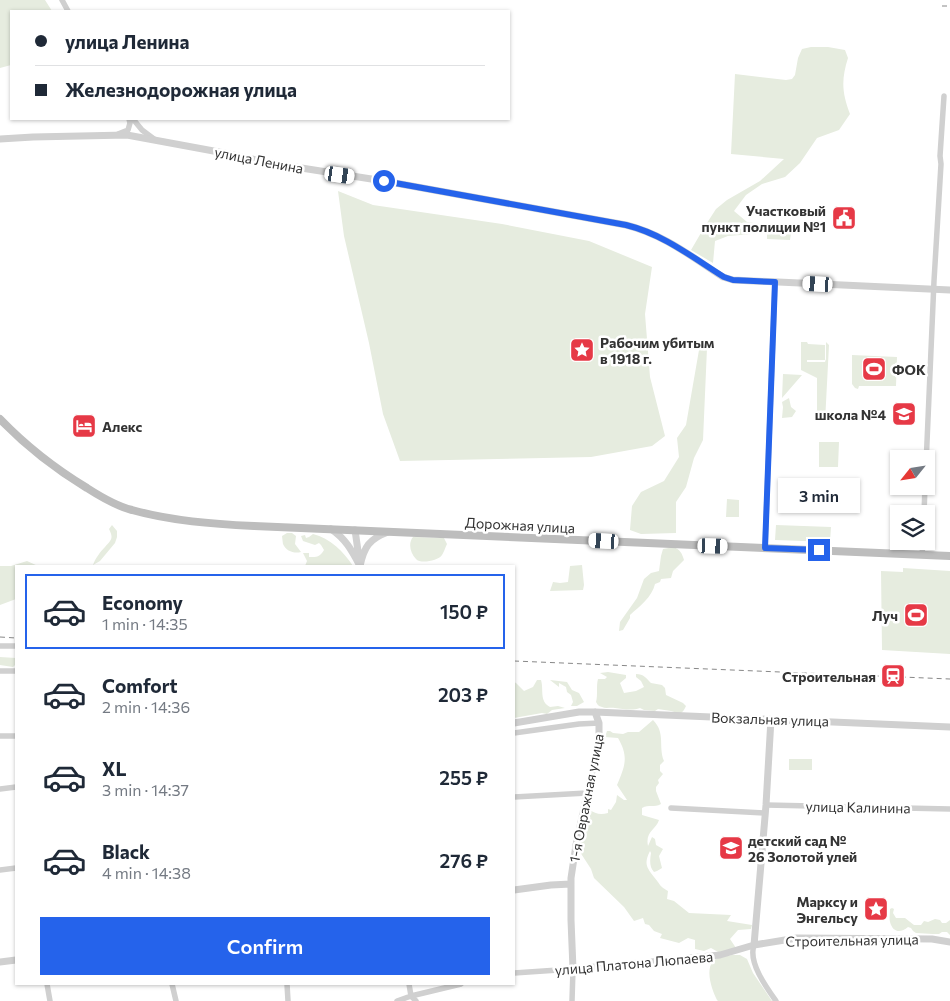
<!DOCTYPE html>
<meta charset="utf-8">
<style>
body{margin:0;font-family:Commissioner,sans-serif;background:#f2f2f3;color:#1f2937;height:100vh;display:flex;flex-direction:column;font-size:19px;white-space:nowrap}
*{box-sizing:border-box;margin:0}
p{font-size:16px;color:#747a83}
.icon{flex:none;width:28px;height:28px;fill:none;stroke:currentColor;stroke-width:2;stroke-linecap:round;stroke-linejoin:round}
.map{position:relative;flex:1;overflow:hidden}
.drawer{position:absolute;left:15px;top:565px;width:500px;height:420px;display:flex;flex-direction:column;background:#fff;border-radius:0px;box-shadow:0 1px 4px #0004}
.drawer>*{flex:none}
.banner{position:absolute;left:10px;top:10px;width:500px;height:110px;border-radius:0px;box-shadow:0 1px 4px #0004;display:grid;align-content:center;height:110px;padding:0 25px;background:#fff}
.needle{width:32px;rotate:240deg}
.tools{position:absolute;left:890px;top:450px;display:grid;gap:10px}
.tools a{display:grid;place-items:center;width:45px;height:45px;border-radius:0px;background:#fff;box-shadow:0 1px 4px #0004;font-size:25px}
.end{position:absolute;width:22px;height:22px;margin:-11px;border:6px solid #2563eb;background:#fff;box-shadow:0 0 0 2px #fff}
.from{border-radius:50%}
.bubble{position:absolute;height:35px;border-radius:0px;background:#fff;box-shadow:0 1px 4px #0004;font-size:16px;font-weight:600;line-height:35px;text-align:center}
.car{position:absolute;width:15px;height:30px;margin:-15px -8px;border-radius:6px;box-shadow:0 0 4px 1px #0007;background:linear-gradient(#fff 24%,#345 0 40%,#fff 0 76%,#345 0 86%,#fff 0)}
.banner b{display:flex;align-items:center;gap:18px;height:48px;font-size:19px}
.banner b+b{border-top:1px solid #e0e1e3}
.banner i{width:12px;height:12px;background:#1f2937}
ul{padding:9px 0 0;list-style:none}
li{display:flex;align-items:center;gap:15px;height:75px;margin:0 10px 8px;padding:0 15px;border:2px solid transparent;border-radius:0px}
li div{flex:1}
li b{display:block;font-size:19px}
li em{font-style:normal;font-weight:600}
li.on{border-color:#2563eb}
li>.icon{width:45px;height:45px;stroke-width:1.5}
.cta{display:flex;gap:10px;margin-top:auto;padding:10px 25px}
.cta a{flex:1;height:58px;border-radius:0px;background:#2563eb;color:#fff;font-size:20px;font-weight:600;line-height:58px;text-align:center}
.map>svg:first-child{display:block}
.green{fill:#e6ecdf}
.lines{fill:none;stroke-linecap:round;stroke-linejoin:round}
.minor{stroke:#d0d0d0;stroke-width:5.5}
.tertiary{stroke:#d0d0d0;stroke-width:7}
.secondary{stroke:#bdbdbd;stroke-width:8}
.rail{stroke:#888;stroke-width:1;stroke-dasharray:5 4;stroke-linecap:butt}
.route{stroke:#2563eb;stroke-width:6}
.labels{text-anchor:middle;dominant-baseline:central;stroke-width:5;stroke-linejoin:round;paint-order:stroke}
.street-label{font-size:14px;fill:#333;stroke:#fff}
.poi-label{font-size:14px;font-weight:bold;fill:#333;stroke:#fff;text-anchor:end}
</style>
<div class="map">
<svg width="950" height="1001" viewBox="0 0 950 1001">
<rect width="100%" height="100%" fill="#fff"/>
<!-- green -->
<path class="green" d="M0,0H45L52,11H11V65L0,68Z
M811,47H828L845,50L848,58C841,80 842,93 850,114L839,130L817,138L800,163L785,177L762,184L746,195L734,211L747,222L768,225L752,234L728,236L715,241L713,263L691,250L705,226L716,209L727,200L760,181L784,159L731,154L735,74L786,80L792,79L795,75L798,58L802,49Z
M338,191L373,205L502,224L589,241L652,267L645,314L650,377L665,436L652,446L591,457L400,461L383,414L369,343L344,236Z
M767,232L791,233L790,240L767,239Z
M801,342H807L808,344L825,345V360H807V362H825L826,359V342L829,345L825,422H817V378L801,370Z
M707,348L703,440L694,458L686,487L676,502V533L641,534L630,530L632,506L641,492L664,481L679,457L677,438L686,425L699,350Z
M852,355L897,357L896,386H859L858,389L855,388L852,384Z
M783,374L802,375L782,398Z
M789,398L791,407L796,411L792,417L782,418L783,407L782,402Z
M819,442H839L838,467H819Z
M727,499L739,500V517H726Z
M112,525L117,531V537L115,543L100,561L93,565C95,559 100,552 105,547C111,540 114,539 109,529Z
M776,525L831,527L830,542L775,540Z
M287,533H292L296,536L295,544L301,552C294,554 286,551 283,544C283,544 282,536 282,536Z
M313,534C330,538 344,552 353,566H305L307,561L303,553H309V557C317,557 320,557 324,550L321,545L319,543L315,545L303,541L301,536L305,535L306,538L309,537Z
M413,537L444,538L447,544C445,548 444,552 442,555C438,561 420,564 416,559C410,553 408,543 413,537Z
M674,547C680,550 682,553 684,560L673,571L671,578L661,579L660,582L655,584C652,597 640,606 630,615V618L623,630L619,631L620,622L637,598L644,579L651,573L659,571L661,556L663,549Z
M27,561L38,566H16V599L0,605V566H11Z
M582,565L584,585L583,590L550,591L553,582L560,583L568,582L570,566Z
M903,568L950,571V654L882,650L881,571L903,572Z
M0,657L16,658V664L13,667L0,665Z
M608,672L626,675V678L620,683L624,693L636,691L644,687L641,681L636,677V674C644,674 646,678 651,683L662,685L665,688L666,695L683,703L686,706C682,715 680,714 671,711C667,710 662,710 658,709L655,711L644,710L640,708C632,711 623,709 615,708C610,707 606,709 602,707C598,706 598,705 596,702C598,694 596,686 598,679H605L607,677L600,673Z
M537,680H541C544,690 539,701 550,707L558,706L565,708L552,710L547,714L542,713L514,718V705L515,704L514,682L516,683L524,691L533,687Z
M550,680L567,682L572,690L579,693L584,702L577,706H571L573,702L571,695L567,692L566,687L559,683V687Z
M653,720C666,733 658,746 664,761L660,765V771L663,774L658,780L659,783L656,787V791L661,804C654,808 649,804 642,808V815L659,820C656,830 645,831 648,846L652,837L655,839L656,845L663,849L659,856L662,868L657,871L654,872C649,867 650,859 651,853L650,851C644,863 646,867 654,877C661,885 658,885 668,891L667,899L674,901L689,913L731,915L727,921L752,925L751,929L738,930L730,939L736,948L720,953L711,948L704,951L695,949V940L688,938L679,943L660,938L662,934L654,931L649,925L645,924L643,918L634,921L624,907L594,878L591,869L580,852V845L588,809C596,814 600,815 608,813V809L611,810L616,802L617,795L624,800H627L617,785C625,766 629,757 618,738L605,737L607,731H610L613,733L623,734L628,732H639Z
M789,759H812V770H789Z
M892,908L894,909L893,913L896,918H905L914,925H921L924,921L928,922L935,919L940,920L942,923H946L950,920V935L947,932H942L939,934H933L916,933L913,931L911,928L908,927C901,933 893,933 890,922C889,918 890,913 890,909Z
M732,955H740L747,959L753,973L772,1001H718L717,1000C712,990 705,971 713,961C717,957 727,956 732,955Z"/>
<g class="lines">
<!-- minor -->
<path class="minor" d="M62,0L68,11
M133,119L142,130L154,139
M118,134L128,130L130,123L129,119
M926,465L934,281L941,164L940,156L944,96
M924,514L925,486
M765,548L775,282
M922,555L923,541
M0,646H16
M0,671H16
M514,733L579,724L599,723
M0,736H16
M0,789L16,787
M514,797L587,793
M766,805L950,809
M671,808L765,813
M0,870L16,868
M754,945C748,962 766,987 776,1001
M514,973L573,969L572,1001
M47,984L50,1001
M172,984L176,1001
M287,984L288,1001
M409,984L411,996L416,1001
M397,1001L411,996L461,984"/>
<!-- tertiary -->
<path class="tertiary" d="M0,139L33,137L127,135L219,152L276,164L384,181L626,225C663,234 692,257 723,277L733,280L950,290
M331,529C346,539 352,551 360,566
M355,530L359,558
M360,566C364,547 369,539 388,532
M595,712L599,723V739L576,845L571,878V920L573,969L651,962L720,955L754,945L797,938L932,939L950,942
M514,723L579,712H595L950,727
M514,890L551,885L571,884
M754,945L766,805L771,719
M0,962L16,960"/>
<!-- secondary -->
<path class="secondary" d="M0,419C27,447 54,468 87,488C101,497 116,506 132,510C171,521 213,524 254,526L950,556"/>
<!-- rail -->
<path class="rail" d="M942,6H950
M0,637L16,638
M514,661L950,679"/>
</g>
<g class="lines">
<!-- route -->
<path class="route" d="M384,181L626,225C663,234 692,257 724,277L733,280L775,282L765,548L819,550"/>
</g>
<!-- icons -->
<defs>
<symbol id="civic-square" viewBox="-11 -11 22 22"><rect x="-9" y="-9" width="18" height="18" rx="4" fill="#e63946" stroke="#fff"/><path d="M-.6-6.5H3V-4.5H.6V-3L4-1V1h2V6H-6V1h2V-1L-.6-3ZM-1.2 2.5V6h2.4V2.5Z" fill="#fff"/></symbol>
<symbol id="sight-square" viewBox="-11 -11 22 22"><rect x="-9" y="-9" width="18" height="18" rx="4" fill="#e63946" stroke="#fff"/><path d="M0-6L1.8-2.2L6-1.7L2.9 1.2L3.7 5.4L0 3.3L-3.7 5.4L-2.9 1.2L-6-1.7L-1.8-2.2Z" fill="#fff"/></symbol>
<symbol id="stadium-square" viewBox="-11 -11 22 22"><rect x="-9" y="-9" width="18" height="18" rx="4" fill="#e63946" stroke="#fff"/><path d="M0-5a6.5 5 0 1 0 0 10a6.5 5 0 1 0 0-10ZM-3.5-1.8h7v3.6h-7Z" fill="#fff"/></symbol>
<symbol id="school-square" viewBox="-11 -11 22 22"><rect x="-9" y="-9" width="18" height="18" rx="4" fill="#e63946" stroke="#fff"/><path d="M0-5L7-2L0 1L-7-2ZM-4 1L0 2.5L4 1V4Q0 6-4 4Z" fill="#fff"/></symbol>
<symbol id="hotel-square" viewBox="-11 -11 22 22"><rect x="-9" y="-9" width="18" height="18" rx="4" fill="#e63946" stroke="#fff"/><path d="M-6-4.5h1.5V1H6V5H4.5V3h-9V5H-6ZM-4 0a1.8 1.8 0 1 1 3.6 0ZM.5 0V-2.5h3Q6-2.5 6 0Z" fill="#fff"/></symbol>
<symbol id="station-square" viewBox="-11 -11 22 22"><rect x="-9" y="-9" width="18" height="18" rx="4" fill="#e63946" stroke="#fff"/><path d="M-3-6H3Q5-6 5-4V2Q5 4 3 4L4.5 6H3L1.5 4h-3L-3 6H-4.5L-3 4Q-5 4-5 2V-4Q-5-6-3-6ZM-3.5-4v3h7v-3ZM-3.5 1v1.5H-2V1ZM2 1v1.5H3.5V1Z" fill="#fff"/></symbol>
</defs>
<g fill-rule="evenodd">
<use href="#civic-square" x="830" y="204" width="28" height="28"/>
<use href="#sight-square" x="568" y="336" width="28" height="28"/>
<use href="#stadium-square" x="860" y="355" width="28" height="28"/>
<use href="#school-square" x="890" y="400" width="28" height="28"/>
<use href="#hotel-square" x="70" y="412" width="28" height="28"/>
<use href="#stadium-square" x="902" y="601" width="28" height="28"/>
<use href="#station-square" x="879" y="662" width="28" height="28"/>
<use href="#school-square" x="717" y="834" width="28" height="28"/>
<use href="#sight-square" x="862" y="895" width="28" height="28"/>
</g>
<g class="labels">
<!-- street labels -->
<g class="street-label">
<text transform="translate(259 160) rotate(11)">улица Ленина</text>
<text transform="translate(520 525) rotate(3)">Дорожная улица</text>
<text transform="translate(770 719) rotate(2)">Вокзальная улица</text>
<text transform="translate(586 798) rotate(-79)">1-я Овражная улица</text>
<text transform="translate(858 807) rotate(1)">улица Калинина</text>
<text transform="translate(852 940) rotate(-1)">Строительная улица</text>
<text transform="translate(634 963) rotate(-5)">улица Платона Люпаева</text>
</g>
<!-- poi labels -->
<g class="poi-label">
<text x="826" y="210">Участковый<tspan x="826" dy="16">пункт полиции №1</tspan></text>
<text x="600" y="342" text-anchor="start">Рабочим убитым<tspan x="600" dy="16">в 1918 г.</tspan></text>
<text x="892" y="369" text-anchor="start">ФОК</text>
<text x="886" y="414">школа №4</text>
<text x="102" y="426" text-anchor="start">Алекс</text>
<text x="898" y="615">Луч</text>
<text x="876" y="676">Строительная</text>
<text x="748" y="840" text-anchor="start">детский сад №<tspan x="748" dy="16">26 Золотой улей</tspan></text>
<text x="858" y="901">Марксу и<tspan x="858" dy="16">Энгельсу</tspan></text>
</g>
</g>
</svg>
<div class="tools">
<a><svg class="needle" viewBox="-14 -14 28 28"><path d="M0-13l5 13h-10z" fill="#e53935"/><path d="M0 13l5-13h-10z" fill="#747a83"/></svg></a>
<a><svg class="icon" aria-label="layers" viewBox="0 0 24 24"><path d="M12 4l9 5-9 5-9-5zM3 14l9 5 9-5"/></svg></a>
</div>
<i class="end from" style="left:384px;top:181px"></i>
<i class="end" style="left:819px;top:550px"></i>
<div class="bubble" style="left:778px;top:478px;width:82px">3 min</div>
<i class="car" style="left:340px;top:175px;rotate:98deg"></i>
<i class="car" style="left:818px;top:284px;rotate:273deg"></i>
<i class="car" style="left:604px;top:541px;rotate:273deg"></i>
<i class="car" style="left:713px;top:546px;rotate:92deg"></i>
<div class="banner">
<b><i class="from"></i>улица Ленина</b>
<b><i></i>Железнодорожная улица</b>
</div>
<section class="drawer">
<ul>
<li class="on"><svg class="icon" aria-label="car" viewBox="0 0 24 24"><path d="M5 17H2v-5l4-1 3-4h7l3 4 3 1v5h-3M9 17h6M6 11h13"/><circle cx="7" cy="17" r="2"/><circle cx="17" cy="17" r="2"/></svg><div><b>Economy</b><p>1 min · 14:35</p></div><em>150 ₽</em></li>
<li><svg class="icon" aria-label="car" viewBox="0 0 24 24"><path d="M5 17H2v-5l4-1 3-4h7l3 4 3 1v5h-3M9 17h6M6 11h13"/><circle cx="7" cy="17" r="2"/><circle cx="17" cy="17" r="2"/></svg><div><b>Comfort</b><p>2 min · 14:36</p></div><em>203 ₽</em></li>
<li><svg class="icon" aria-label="car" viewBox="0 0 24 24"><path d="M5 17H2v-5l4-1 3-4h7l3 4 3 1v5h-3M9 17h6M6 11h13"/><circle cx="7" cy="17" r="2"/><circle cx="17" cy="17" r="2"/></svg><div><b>XL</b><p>3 min · 14:37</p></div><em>255 ₽</em></li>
<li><svg class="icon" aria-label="car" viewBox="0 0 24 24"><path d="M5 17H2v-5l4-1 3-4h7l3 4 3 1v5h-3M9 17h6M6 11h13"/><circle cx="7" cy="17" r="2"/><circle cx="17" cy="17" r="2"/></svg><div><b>Black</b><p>4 min · 14:38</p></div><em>276 ₽</em></li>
</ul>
<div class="cta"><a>Confirm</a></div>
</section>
</div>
